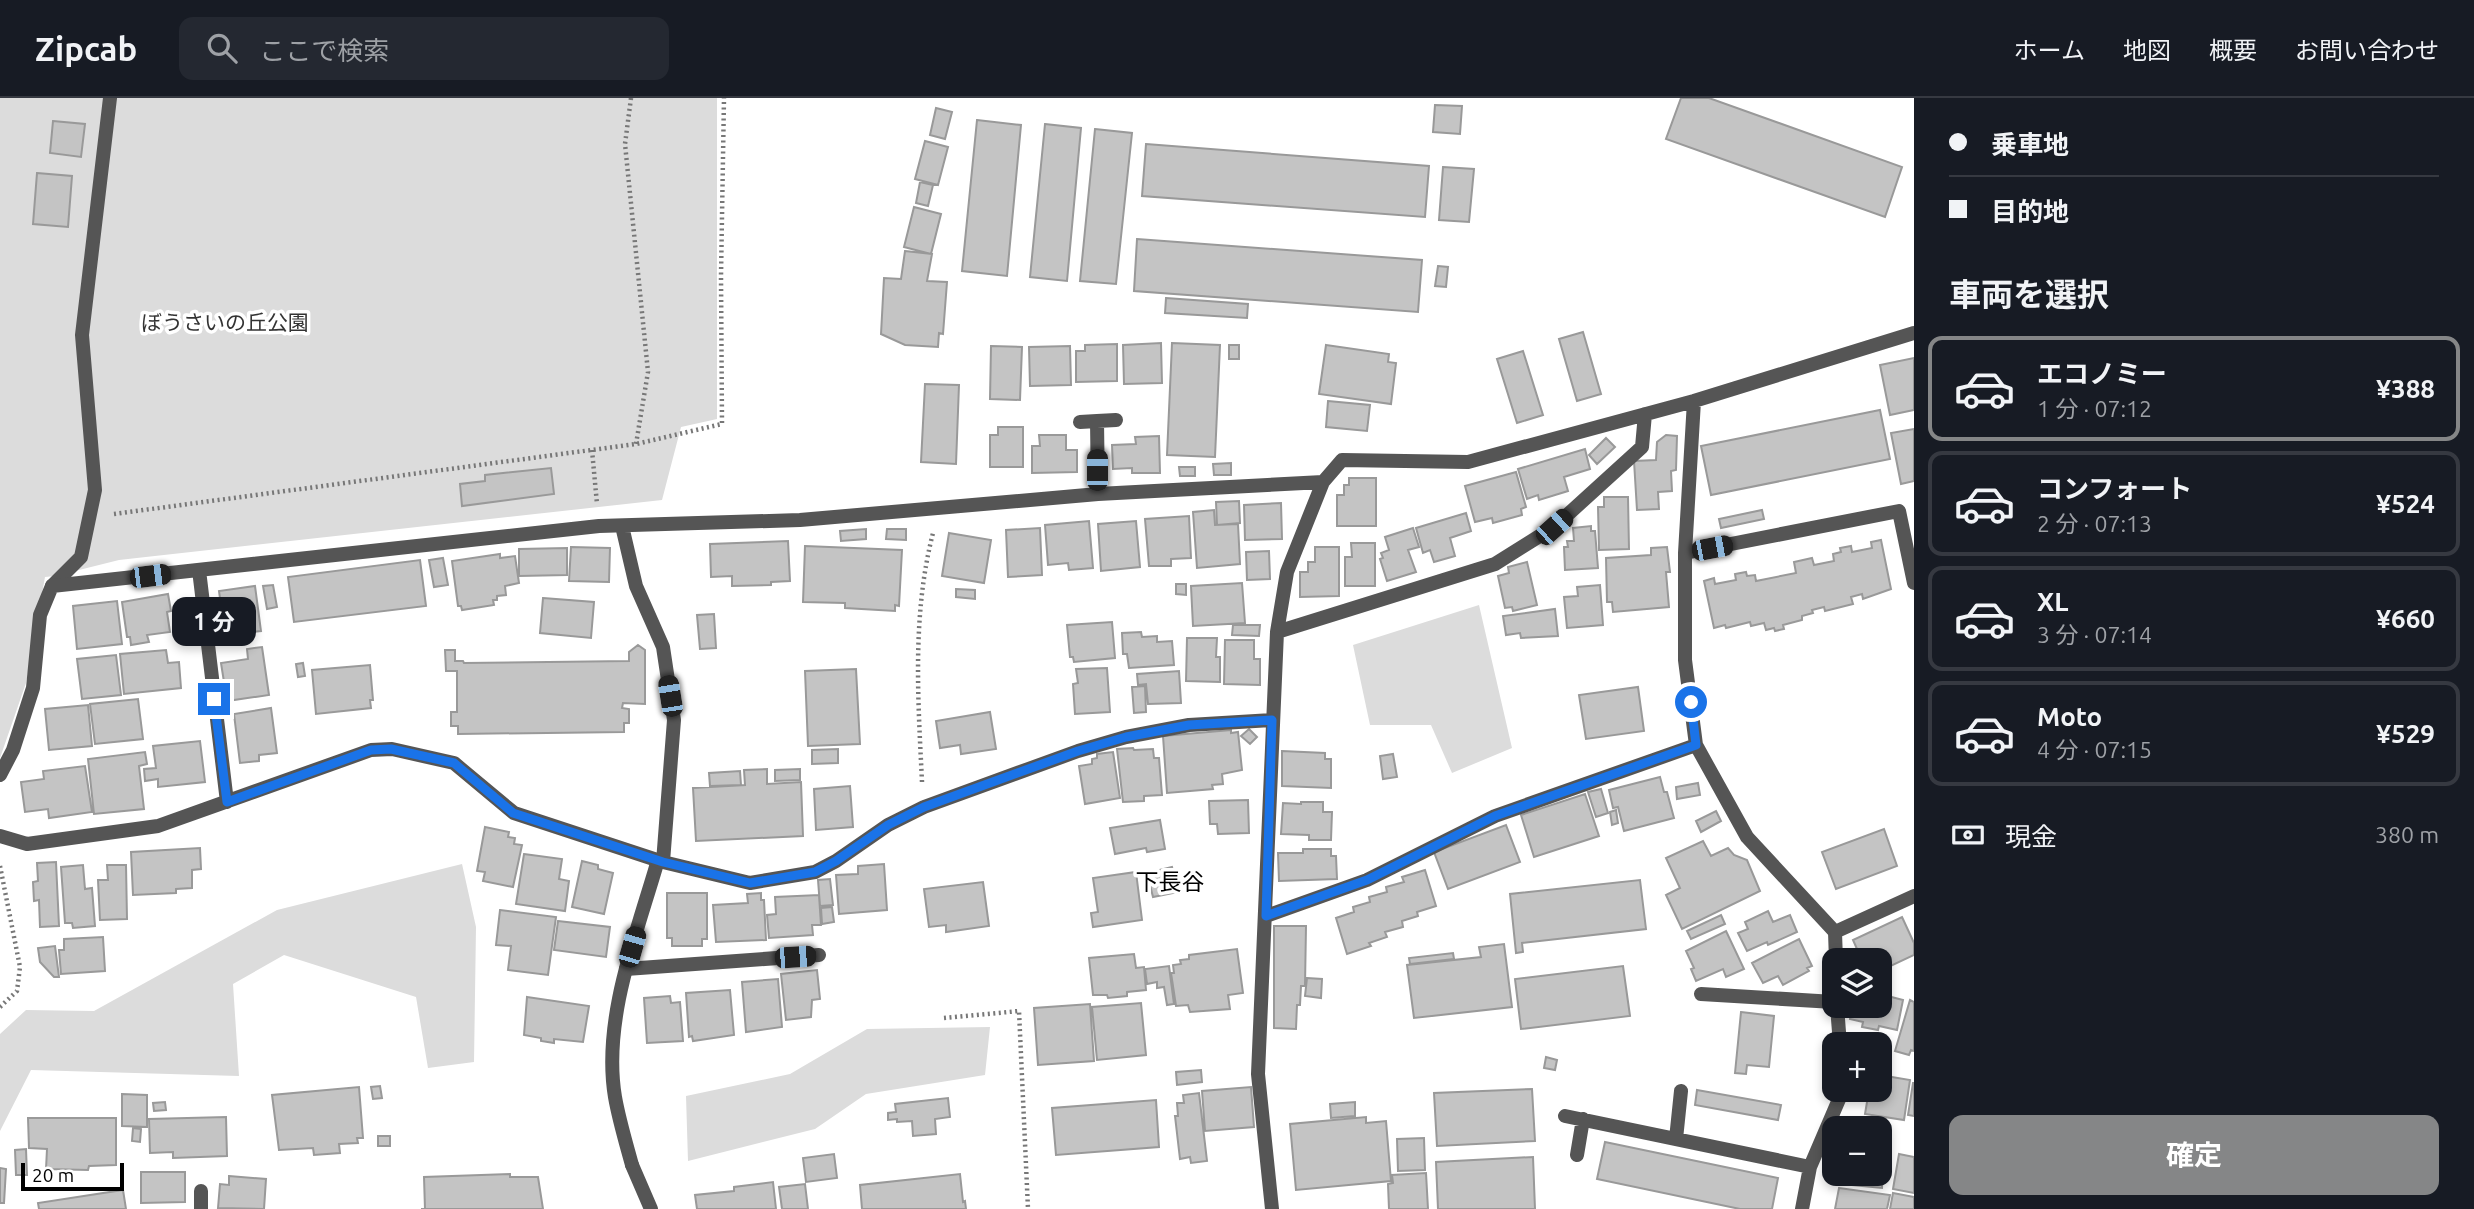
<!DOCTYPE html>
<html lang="ja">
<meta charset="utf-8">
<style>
body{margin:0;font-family:Ubuntu,"Noto Sans JP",sans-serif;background:#242831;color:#f1f3f6;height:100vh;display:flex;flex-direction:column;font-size:26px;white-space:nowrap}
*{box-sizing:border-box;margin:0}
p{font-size:23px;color:#9ea1a6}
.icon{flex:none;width:38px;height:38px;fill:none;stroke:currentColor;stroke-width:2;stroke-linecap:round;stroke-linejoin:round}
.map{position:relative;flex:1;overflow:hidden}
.details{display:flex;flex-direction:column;background:#171b24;width:560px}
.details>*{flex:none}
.banner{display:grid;align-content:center;height:154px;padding:0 35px;background:#171b24}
.controls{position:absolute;left:1822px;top:850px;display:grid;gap:14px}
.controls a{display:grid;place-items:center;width:70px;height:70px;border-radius:14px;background:#171b24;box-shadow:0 4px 10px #0003;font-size:35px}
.scale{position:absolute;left:21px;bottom:18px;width:103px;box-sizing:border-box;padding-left:7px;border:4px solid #000;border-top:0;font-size:19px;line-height:24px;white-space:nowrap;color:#000;-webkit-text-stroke:5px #fff;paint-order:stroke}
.end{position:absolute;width:32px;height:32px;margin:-16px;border:9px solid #1a73e8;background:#fff;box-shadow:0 0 0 4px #fff}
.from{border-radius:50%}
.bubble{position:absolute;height:49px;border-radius:14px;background:#171b24;box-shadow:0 4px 10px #0003;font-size:23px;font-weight:700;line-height:49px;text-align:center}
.car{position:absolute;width:21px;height:42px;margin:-21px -10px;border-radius:9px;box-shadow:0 0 5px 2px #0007;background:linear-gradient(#222 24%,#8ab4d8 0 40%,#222 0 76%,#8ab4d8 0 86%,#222 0)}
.banner b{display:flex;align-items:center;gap:24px;height:66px;font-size:26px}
.banner b+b{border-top:2px solid #363941}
.banner i{width:18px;height:18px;background:#f1f3f6}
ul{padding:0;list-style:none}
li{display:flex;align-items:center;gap:21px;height:105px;margin:0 14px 10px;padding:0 21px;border:4px solid #363941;border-radius:14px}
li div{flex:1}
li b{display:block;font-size:26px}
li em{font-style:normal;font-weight:700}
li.on{border-color:#858687}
li>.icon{width:63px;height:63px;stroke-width:1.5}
h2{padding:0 35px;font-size:32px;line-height:84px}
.pay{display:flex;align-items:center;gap:18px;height:77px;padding:0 35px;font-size:26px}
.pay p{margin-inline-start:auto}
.button{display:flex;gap:14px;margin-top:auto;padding:14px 35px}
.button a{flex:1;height:80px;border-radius:14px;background:#858687;color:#fff;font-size:28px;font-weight:700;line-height:80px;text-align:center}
header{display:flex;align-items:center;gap:42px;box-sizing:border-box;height:98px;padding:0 35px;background:#171b24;border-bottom:2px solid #363941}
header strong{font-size:33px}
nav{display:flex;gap:38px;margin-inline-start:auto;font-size:24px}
.search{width:490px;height:63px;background:#242831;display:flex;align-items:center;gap:18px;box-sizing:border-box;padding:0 24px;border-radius:14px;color:#9ea1a6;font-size:26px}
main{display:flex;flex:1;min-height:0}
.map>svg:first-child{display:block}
.green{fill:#dcdcdc}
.building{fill:#c4c4c4;stroke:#999;stroke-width:2}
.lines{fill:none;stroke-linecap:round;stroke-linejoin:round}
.path{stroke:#777;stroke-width:4.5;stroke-dasharray:2 3.5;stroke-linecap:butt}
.lane{stroke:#555;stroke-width:14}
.street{stroke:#555;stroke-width:14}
.route{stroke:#1a73e8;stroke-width:9}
.labels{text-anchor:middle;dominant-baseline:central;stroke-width:7;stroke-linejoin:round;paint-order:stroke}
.park-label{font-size:21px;fill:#333;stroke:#fff}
.neighbourhood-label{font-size:23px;fill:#000;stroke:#fff}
</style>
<header>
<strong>Zipcab</strong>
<div class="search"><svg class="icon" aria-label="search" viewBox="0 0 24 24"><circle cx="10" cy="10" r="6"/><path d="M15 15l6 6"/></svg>ここで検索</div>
<nav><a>ホーム</a><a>地図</a><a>概要</a><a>お問い合わせ</a></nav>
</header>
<main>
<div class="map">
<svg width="1914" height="1111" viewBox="0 0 1914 1111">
<rect width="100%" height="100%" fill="#fff"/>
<!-- green -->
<path class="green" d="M0,0H717V321L681,329L662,402L119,462L55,478L45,479L26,585L0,660Z
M1479,507L1512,650L1452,675L1431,627H1370L1353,547Z
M462,766L476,829L474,964L428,970L416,899L284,857L233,886L239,978L31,972L0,1033V936L26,912L94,913L277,812Z
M990,929L985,977L866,996L815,1031L688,1063L686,998L790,976L867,931Z"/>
<!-- building -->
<path class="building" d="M1681,0H1709L1902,69L1885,119L1666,41Z
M1435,7L1462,8L1460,36L1433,34Z
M936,10L952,14L945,41L930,37Z
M977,22L1021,27L1007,178L962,173Z
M53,23L85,26L81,59L50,55Z
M1045,26L1081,30L1067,183L1030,179Z
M1095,31L1132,35L1116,186L1080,183Z
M925,43L948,49L938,87L915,81Z
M1146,46L1429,68L1425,119L1142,98Z
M1443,69L1474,71L1469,124L1439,122Z
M37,75L72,78L68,129L33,126Z
M920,84L933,87L928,108L916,105Z
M914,109L941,116L931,156L904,149Z
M1137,141L1422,162L1418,214L1134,193Z
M905,153L932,156L927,183L947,184L943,236L939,235L938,249L905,247L881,236L884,180L901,181Z
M1438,168L1448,169L1446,189L1435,188Z
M1166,200L1248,206L1247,220L1165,215Z
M1583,234L1601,296L1577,303L1559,241Z
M1161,245L1162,285L1124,286L1123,247Z
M1172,245L1220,247L1215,359L1167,357Z
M1117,246V283L1076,284V253H1085V247Z
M1229,247H1239V261H1229Z
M1326,247L1389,256L1388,264L1396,265L1391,306L1319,296Z
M991,248L1022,249L1020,302L990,301Z
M1070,248L1071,287L1030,288L1029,249Z
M1523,253L1543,317L1517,325L1497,261Z
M1914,260V312L1890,317L1880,267Z
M925,286L959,287L956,366L921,364Z
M1328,303L1370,307L1367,333L1326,329Z
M1880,312L1890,361L1711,397L1701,348Z
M998,329H1023V369H990V337H998Z
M1914,331V383L1901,386L1891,335Z
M1039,337H1066V352H1077V374L1032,375V348H1040Z
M1666,337L1677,338L1676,372L1671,373L1672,393L1658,394L1659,411L1637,412L1634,363L1656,362L1657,344Z
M1159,338L1160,375H1132V370L1113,371L1112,347L1136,346L1135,339Z
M1606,340L1615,349L1597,366L1589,357Z
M1585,351L1590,371L1564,379L1568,393L1539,402L1538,397L1527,401L1518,371Z
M1231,365V377H1214L1213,366Z
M1179,369H1195V378H1180Z
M551,370L554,396L462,408L460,386L485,383V377Z
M1516,374L1526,409L1521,411L1522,417L1493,425L1492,420L1475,424L1465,388Z
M1349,380H1376V428H1337V397H1344V387H1349Z
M1604,399H1628L1629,451L1599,452L1598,409H1604Z
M1239,403L1240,425L1217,427L1216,404Z
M1281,405L1282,441L1245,442L1244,407Z
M1214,412L1215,427L1238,426L1240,466L1197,470L1193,414Z
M1762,412L1764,421L1721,430L1719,421Z
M1466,415L1471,433L1450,440L1455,458L1434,464L1430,452L1423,455L1416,430Z
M1189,418L1191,460L1171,461V468H1149L1145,421Z
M1089,423L1093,470L1069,472L1068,465L1048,467L1045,427Z
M1136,423L1140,469L1101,473L1098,426Z
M1591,428V433H1595L1598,470L1565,472L1564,449H1568L1567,443H1574L1573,430Z
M1040,430L1042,477L1008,479L1006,432Z
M1413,430L1419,449L1408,452L1416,474L1387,483L1380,461L1383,460L1381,455L1389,452L1385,439Z
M866,431V441L841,443L840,433Z
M887,431H906V442L886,441Z
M949,435L991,442L984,485L942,478Z
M1881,442L1891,491L1863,501L1862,496L1851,499L1853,506L1825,513L1824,509L1812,512L1813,515L1802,518V522L1783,527L1784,531L1775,533L1774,530L1766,532L1764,525L1751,528L1750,524L1726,530L1725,527L1714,530L1704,483L1714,480L1715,486L1736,482L1735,476L1746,474L1747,478L1755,477L1756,483L1796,475L1794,464L1812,460L1814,467L1834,463L1833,456L1841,454L1840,450L1851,448L1852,454L1872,450L1871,444Z
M788,443L790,483L771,484V487L732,488V478L711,479L710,446Z
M1351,445H1375V488H1345V459H1352Z
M805,448L902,452L899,508L895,507V513L845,510V505L803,504Z
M571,449L610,450L609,484L569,483Z
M1315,449H1339V498L1300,499V474H1308V464H1315Z
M1667,449L1670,474H1666L1669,509L1613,514L1612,504H1607L1606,460L1651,457V450Z
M567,450V477L519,478V451Z
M1269,453L1270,481L1247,482L1246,454Z
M500,456V460L515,458L519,485L505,488L506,497L497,498V502H493L494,507L462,512L461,508H458L452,463Z
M443,460L448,487L434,489L429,462Z
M420,462L426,508L294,524L288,479Z
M1527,464L1537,507L1513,513L1512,509L1505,510L1498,478L1509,475L1508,469Z
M1242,485L1245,525L1193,528L1191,488Z
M1176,486H1186V497L1176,496Z
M273,487L277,509L267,511L263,488Z
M1600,487L1603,527L1567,530L1564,499L1578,498L1577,489Z
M255,488L261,533L225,537L219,493Z
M956,491L975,492V501L956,499Z
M168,496L171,513L167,514L170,534L147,537L149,544L131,547L130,539H127L122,504Z
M543,500L594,504L591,540L540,535Z
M117,503L122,546L77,551L73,508Z
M1555,511L1558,538L1521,540L1520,535L1506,537L1503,518Z
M714,516L716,550L700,551L697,517Z
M1112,524L1115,560L1074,564L1073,559H1070L1067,527Z
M1233,527H1260L1259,538L1232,537Z
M1141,534L1142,539L1157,538V544L1172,543L1174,567L1129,570L1127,556H1123L1122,535Z
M1187,540H1217L1216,559H1220V584L1186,583Z
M1225,542H1254V561H1260V587L1224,586Z
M638,547L645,552V606L623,605L622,610L629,611V625H624V634L458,636V628H451V614H457V573H446L445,552H455V563H463L464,565L629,563V554Z
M262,549L269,597L227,603L221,565L248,561L247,551Z
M166,552L168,565L179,564L181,590L124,596L120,556Z
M116,557L121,597L82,601L77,561Z
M303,565L305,578L298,579L296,566Z
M370,567L373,602H370L371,610L316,616L312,572Z
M1107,570L1110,614L1075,616L1073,586L1078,585L1076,571Z
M856,571L860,646L808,648L805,573Z
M1179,573L1181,605L1148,606L1146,586L1138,587L1137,576Z
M1145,588L1146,614L1134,615L1132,589Z
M1638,589L1644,633L1586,641L1579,597Z
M138,601L143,641L95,646L90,606Z
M88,607L92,648L49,652L45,611Z
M271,610L277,655L259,657V663L240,665L234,616Z
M990,614L996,651L961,656L960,647L940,650L936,623Z
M1249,631L1257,639L1250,646L1241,638Z
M1231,632V635L1238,634L1242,672L1222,676L1223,686L1212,687L1213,691L1167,695L1163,638Z
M200,643L205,684L158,689V681L145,683L144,671L156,670L153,648Z
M1133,650L1134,652L1153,651L1154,660H1159L1162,697L1144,698V703L1123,704L1117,651Z
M838,651V665L812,666V652Z
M1282,653L1325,655V661H1331V690L1282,688Z
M145,654L147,666L139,668L144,711L94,716L88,661Z
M1113,654L1120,700L1085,706L1079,668L1092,666V661L1097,660V656Z
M1393,656L1397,679L1383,681L1380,658Z
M85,668L92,714L49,720L48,711L25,714L21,684L44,681L43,673Z
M767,671V686L801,684L803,738L696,743L693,690L745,687L744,672Z
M800,671V682L775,683V672Z
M740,673L741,687L710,688L709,675Z
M1660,679L1664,694H1667L1674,720L1624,733L1618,709L1613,710L1609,692Z
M1698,685L1700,697L1677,701L1676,689Z
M850,688L853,729L816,732L814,691Z
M1601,691L1608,715L1596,719L1588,694Z
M1585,696L1599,738L1534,759L1521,717Z
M1248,702L1249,735L1218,736L1217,726H1210L1209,703Z
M1301,704H1323V714H1332L1331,742H1309V737L1281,736L1283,705L1301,706Z
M1616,712L1618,725L1612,727L1610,714Z
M1716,713L1721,723L1701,734L1696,723Z
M1160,722L1165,751L1147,754L1146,750L1115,756L1110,730Z
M1506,727L1520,764L1448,791L1434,754Z
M485,729L509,734L508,739L515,740L514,746L522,747L513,789L483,783L485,774L477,773Z
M1884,731L1897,768L1836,791L1822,754Z
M1703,743L1711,758L1728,750L1734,757L1747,762L1760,793L1682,831L1666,797L1680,790L1666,760Z
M200,750L201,771L192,772V790L176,791V795L133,797L131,754Z
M1303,751H1331V758H1336L1337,781L1279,783L1278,755H1303Z
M524,756L562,761L559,781L569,783L565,813L516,806Z
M582,763L598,767V771L613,775L604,816L572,809Z
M56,764L59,828L40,829L39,802L34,803L33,784L38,783L37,765Z
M884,766L887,812L839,816L836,777L858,776V768Z
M83,767L85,791L92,790L95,828L73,830L72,825H65L61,769Z
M107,767H126L127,821L100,822L98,782H108Z
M1172,769L1178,794L1153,799L1147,775Z
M1425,772L1436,808L1417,814L1418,818L1402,823L1403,829L1385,834L1387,839L1369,845L1371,848L1347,856L1336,820L1354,814L1353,809L1370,804L1369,799L1387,794L1386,789L1404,784L1402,779Z
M1136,774L1142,822L1093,829L1091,815L1098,814L1093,780Z
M830,781L833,807L820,808L818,782Z
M1640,782L1646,831L1522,845L1523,854L1516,855L1510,796Z
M983,784L989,828L946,834V827L929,829L924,791Z
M667,795H707V841H702V848H672V840H667Z
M761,795V802H764L766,842L716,844L713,807L748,805L747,796Z
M819,797L821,827H812L813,837L769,840L767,817L776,816L775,799Z
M832,809L834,824L822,826L821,810Z
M500,812L556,819L548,877L508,872L511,848L496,847Z
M1768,813L1773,824L1790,817L1797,834L1768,847L1767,844L1747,853L1738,835L1748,831L1745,824Z
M1721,817L1725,826L1691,841L1687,833Z
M1902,819L1914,845V857L1880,873V863H1859L1854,852L1857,851L1853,842Z
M558,823L610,829L606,859L554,852Z
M1274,828H1306L1305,888H1301L1300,907H1297L1296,931L1274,930Z
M1726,833L1744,871L1726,879L1723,871L1696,883L1691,871L1694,870L1686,853Z
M103,839L105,873L61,876L59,852H64V841Z
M1799,841L1812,868L1807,870L1809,873L1783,887L1778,878L1763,885L1752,865Z
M1504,846L1512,909L1414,920L1407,867L1481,859L1479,849Z
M55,848L59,879H54L40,864L38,850Z
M1237,851L1243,895L1228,897L1230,911L1190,914L1188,907L1176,908L1171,875H1174L1173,867L1181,866L1180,862L1189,861V857Z
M1453,855L1454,861L1410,866L1409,860Z
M1134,856L1136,870L1144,869L1146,892L1127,894V898L1108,900L1107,897H1093L1089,860Z
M1169,868L1174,906L1167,907L1164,889L1157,890V884L1147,886L1145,871Z
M1623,868L1630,918L1521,931L1515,881Z
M817,872L820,901L812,902L811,919L786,922L781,876Z
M1307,880L1322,881L1321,900L1305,898Z
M778,881L782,929L746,934L742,884Z
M730,892L734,937L693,943L692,938L689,939L686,895Z
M1880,896L1903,902L1897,932L1879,928L1878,932L1862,929L1863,924L1850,921L1852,908H1880Z
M670,898L671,905L680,904L683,943L647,945L644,900Z
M527,899L589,908L583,944L554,941V945L541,943V940L524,937Z
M1910,902L1914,904V953L1911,952L1909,957L1895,953Z
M1141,905L1146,957L1097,962L1092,909Z
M1090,906L1094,963L1038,967L1034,910Z
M1741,914L1774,918L1769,969L1747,967L1746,976L1735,975Z
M1546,959L1557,962L1555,972L1544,970Z
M1201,972L1202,984L1177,987L1176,974Z
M1880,977L1910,982L1904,1022L1865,1016L1869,992H1880Z
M1913,985H1914V1018L1908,1017Z
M380,988L382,1000L373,1001L371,989Z
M359,989L363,1040H357L358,1045L339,1046L340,1055L314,1057L313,1050L279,1052L272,997Z
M1251,989L1254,1029L1205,1033L1202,993Z
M1532,991L1535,1043L1437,1048L1434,995Z
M1697,992L1781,1007L1778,1022L1695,1007Z
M1199,995L1207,1063L1191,1065L1190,1059L1180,1061L1175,1018H1178L1177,1005H1184L1183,997Z
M122,996L147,997V1029L122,1028Z
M948,1000L950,1019L935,1021L936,1036L913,1038L912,1023L897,1024V1021L888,1022V1015L896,1014L895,1006Z
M1156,1002L1159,1049L1056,1057L1052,1010Z
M165,1004L166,1012L154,1013L153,1005Z
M1355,1004V1018L1331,1020L1330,1006Z
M226,1019L227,1058L173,1060V1054L150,1055L149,1021Z
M1366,1019V1025L1386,1023L1391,1083L1296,1092L1290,1026Z
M28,1020H116V1067L89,1068L88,1072L46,1071L47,1051L29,1050Z
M133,1030L141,1031L140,1044L132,1043Z
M378,1038H390V1048H378Z
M1424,1040L1425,1072L1398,1073L1397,1041Z
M1605,1044L1778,1080L1772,1111H1740L1597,1081Z
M26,1051L27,1077H16L15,1052Z
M1880,1055H1884L1882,1090L1832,1085L1834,1065V1076H1880Z
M834,1056L837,1080L806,1084L803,1060Z
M1899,1056L1914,1059V1095L1893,1091Z
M1533,1059L1535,1111H1438L1436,1064Z
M0,1070L6,1071L4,1105H0Z
M141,1074H185V1104L141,1105Z
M1426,1075L1428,1111H1389L1388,1086L1393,1085L1392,1077Z
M510,1076V1079H538L543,1111H421H425L424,1079Z
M960,1076L963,1104L965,1103L966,1111H862L860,1087Z
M229,1078L266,1081L264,1111L218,1110L220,1086L229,1087Z
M773,1084L776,1111H697L695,1097L734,1093V1089Z
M805,1086L808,1111H782L779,1089Z
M1839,1090L1890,1097L1887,1111H1835Z
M123,1092L126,1111H39L38,1105Z
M1893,1095L1914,1099V1111H1890Z"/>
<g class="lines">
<!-- path -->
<path class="path" d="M631,0L625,46L648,274L636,346
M592,352L597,406
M114,416L636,346L722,326L721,178L724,0
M922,684C918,600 912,517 933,435
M0,768L20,869L17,893L0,909
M944,920L1019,913L1028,1111"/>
<!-- lane -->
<path class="lane" d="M52,488L81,459L95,392L82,237L110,0
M632,1067C626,1045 619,1022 615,999C602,922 637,835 658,762"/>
<!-- street -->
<path class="street" d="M1694,303L1685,455V562L1696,647L1747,739L1835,834L1836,863
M1097,323L1116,322
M1080,324L1097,323L1098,396
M622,428L636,488L663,549L674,622L663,764
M1685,455L1899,413L1914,485
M199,472L227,704
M1277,534L1495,466L1554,429L1642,349L1645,316
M0,677L13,652L33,590L40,517L52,488L599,428L800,422L1098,396L1323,384L1342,362L1468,364L1694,303L1914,235
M0,738L27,746L158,728L371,652L392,651L454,665L514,715L663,764L750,785L815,774L836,763L888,727L924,709L1078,653L1126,639L1189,627L1273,622
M1266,818L1367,782L1495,718L1696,647
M1835,834L1914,798
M626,871L819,857
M1701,896L1834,904
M1837,908L1840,947
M1565,1018L1810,1069
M1676,1041L1681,993
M1577,1057L1583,1021
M632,1067L651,1111
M201,1111V1093
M1272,1111L1258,976L1277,534L1287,474L1323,384
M1802,1111L1810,1069L1843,992"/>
</g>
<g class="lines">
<!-- route -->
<path class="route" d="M214,601L227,704L371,652L391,651L454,665L513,715L663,764L750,785L815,774L836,763L888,727L924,709L1078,653L1126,639L1189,627L1272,622L1266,818L1367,782L1495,718L1696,647L1691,604"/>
</g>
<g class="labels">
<!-- park labels -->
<g class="park-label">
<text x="225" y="224">ぼうさいの丘公園</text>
</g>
<!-- neighbourhood labels -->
<g class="neighbourhood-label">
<text x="1170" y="783">下長谷</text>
</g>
</g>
</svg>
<div class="controls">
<a><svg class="icon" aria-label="layers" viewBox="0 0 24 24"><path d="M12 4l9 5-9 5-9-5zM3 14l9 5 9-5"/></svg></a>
<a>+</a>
<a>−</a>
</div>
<div class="scale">20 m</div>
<i class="end from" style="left:1691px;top:604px"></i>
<i class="end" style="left:214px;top:601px"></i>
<div class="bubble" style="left:172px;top:499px;width:84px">1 分</div>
<i class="car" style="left:1097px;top:372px;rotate:0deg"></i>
<i class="car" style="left:1554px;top:429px;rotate:48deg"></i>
<i class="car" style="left:1712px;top:450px;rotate:79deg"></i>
<i class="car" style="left:150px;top:478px;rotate:83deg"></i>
<i class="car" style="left:670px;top:598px;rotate:351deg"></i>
<i class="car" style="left:632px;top:849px;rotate:16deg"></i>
<i class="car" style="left:795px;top:859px;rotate:86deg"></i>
</div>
<section class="details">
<div class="banner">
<b><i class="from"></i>乗車地</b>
<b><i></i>目的地</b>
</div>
<h2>車両を選択</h2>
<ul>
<li class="on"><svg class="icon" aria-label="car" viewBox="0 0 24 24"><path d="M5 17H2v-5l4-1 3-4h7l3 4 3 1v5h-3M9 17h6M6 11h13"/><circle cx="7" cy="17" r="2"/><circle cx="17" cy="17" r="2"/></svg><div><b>エコノミー</b><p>1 分 · 07:12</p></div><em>¥388</em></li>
<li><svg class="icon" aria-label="car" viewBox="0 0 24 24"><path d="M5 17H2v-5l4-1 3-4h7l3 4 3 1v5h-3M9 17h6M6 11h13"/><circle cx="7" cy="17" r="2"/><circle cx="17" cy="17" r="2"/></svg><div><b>コンフォート</b><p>2 分 · 07:13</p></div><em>¥524</em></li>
<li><svg class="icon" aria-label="car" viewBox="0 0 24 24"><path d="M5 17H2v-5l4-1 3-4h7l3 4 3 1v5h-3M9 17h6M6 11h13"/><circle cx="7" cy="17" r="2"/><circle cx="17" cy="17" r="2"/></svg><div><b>XL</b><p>3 分 · 07:14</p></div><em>¥660</em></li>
<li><svg class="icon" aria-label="car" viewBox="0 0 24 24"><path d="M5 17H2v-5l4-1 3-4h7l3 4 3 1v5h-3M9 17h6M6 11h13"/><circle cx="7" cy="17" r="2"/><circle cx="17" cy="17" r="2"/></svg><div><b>Moto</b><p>4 分 · 07:15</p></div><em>¥529</em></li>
</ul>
<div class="pay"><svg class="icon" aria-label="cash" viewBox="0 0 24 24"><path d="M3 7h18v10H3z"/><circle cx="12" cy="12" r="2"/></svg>現金<p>380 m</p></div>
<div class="button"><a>確定</a></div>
</section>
</main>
